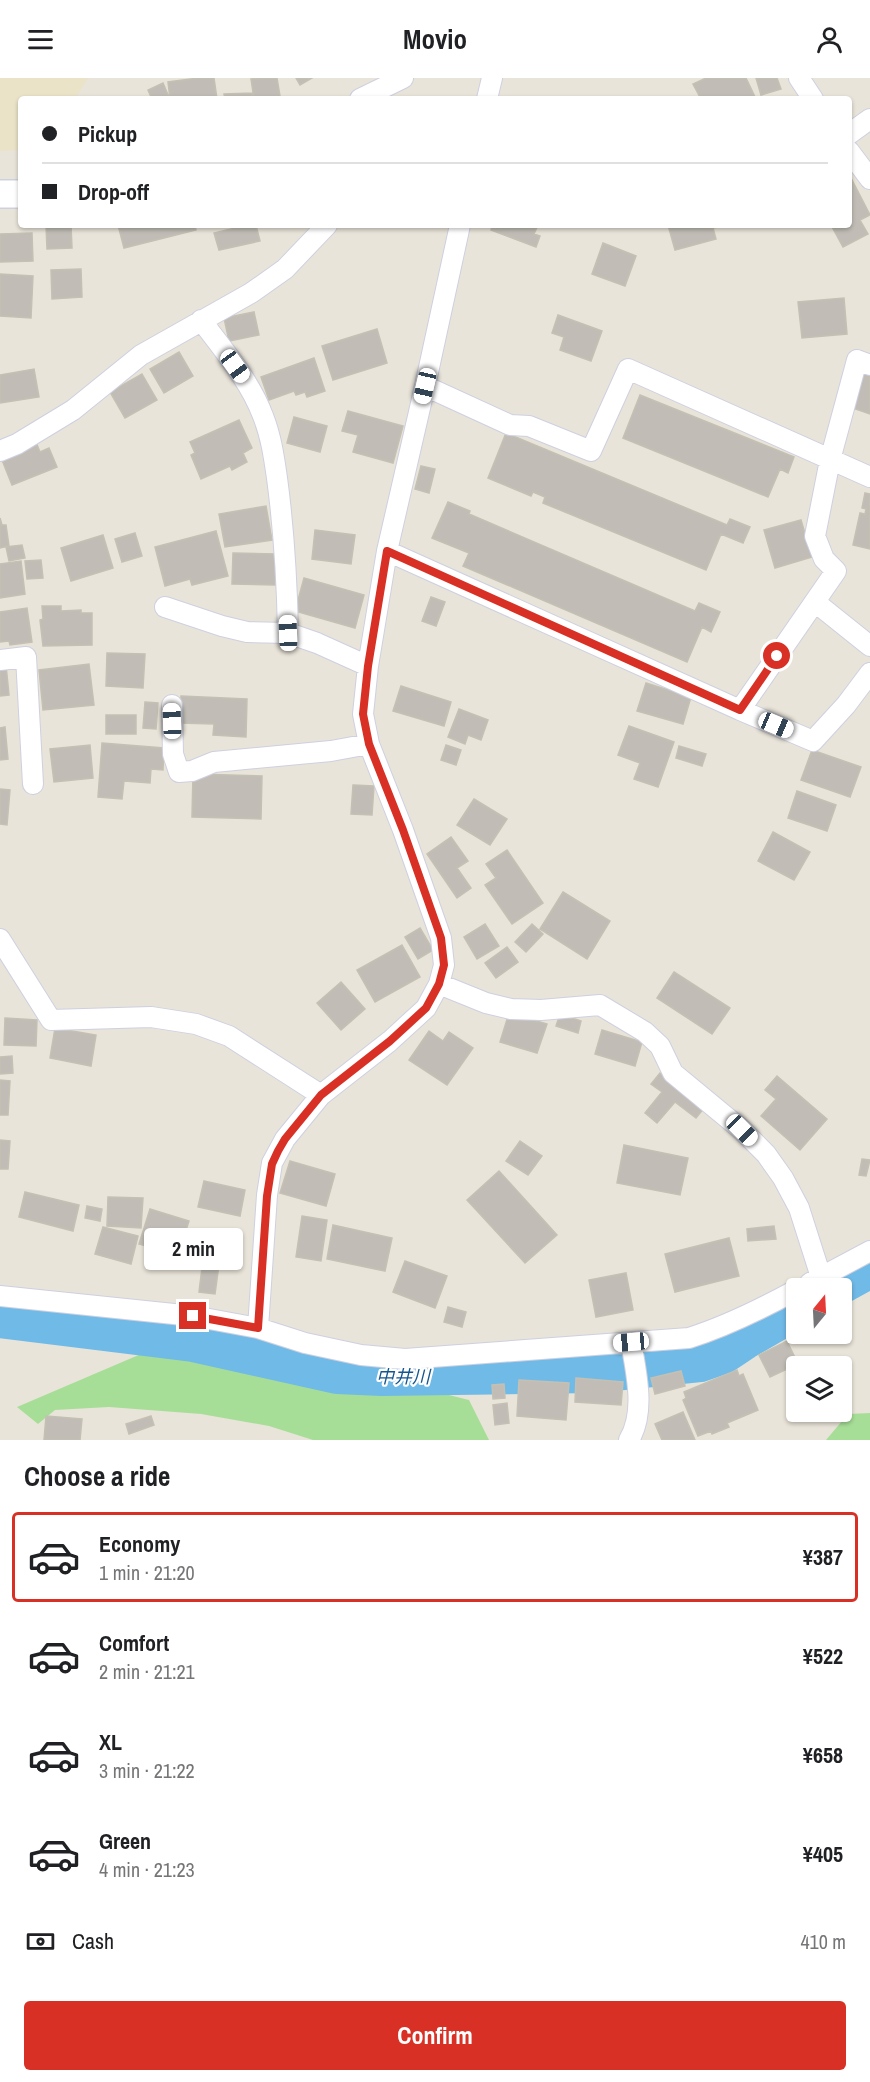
<!DOCTYPE html>
<meta charset="utf-8">
<style>
body{margin:0;font-family:"Archivo Narrow","Noto Sans JP",sans-serif;background:#f6f6f6;color:#202124;height:100vh;display:flex;flex-direction:column;font-size:22px;white-space:nowrap}
*{box-sizing:border-box;margin:0}
p{font-size:20px;color:#757577}
.icon{flex:none;width:33px;height:33px;fill:none;stroke:currentColor;stroke-width:2;stroke-linecap:round;stroke-linejoin:round}
.map{position:relative;height:1362px;overflow:hidden}
.details{display:flex;flex-direction:column;background:#fff;flex:1}
.details>*{flex:none}
.hud{position:absolute;left:18px;top:18px;width:834px;height:132px;border-radius:6px;box-shadow:0 2px 4px #0004;display:grid;align-content:center;height:132px;padding:0 24px;background:#fff}
.needle{width:39px;rotate:18deg}
.fabs{position:absolute;left:786px;top:1200px;display:grid;gap:12px}
.fabs a{display:grid;place-items:center;width:66px;height:66px;border-radius:6px;background:#fff;box-shadow:0 2px 4px #0004;font-size:30px}
.end{position:absolute;width:27px;height:27px;margin:-14px;border:8px solid #d93025;background:#fff;box-shadow:0 0 0 3px #fff}
.from{border-radius:50%}
.bubble{position:absolute;height:42px;border-radius:6px;background:#fff;box-shadow:0 2px 4px #0004;font-size:20px;font-weight:700;line-height:42px;text-align:center}
.car{position:absolute;width:18px;height:36px;margin:-18px -9px;border-radius:8px;box-shadow:0 0 4px 2px #0007;background:linear-gradient(#fff 24%,#345 0 40%,#fff 0 76%,#345 0 86%,#fff 0)}
.hud b{display:flex;align-items:center;gap:21px;height:57px;font-size:22px}
.hud b+b{border-top:2px solid #e0e0e0}
.hud i{width:15px;height:15px;background:#202124}
ul{padding:0;list-style:none}
li{display:flex;align-items:center;gap:18px;height:90px;margin:0 12px 9px;padding:0 12px;border:3px solid transparent;border-radius:6px}
li div{flex:1}
li b{display:block;font-size:22px}
li em{font-style:normal;font-weight:700}
li.current{border-color:#d93025}
li>.icon{width:54px;height:54px;stroke-width:1.5}
h2{padding:0 24px;font-size:27px;line-height:72px}
.pay{display:flex;align-items:center;gap:15px;height:66px;padding:0 24px;font-size:22px}
.pay p{margin-inline-start:auto}
.cta{display:flex;gap:12px;margin-top:auto;padding:12px 24px}
.cta a{flex:1;height:69px;border-radius:6px;background:#d93025;color:#fff;font-size:24px;font-weight:700;line-height:69px;text-align:center}
header{display:flex;justify-content:space-between;align-items:center;height:78px;padding:0 24px;background:#fff;font-size:27px;font-weight:700}
.map>svg:first-child{display:block}
.education{fill:#eae3c8}
.green{fill:#a7de97}
.lines{fill:none;stroke-linecap:round;stroke-linejoin:round}
.river{stroke:#70bae7;stroke-width:40}
.building{fill:#c1bdb6;stroke:#c4c0b3;stroke-width:1.5}
.street-casing{stroke:#ced0e0;stroke-width:22}
.secondary-casing{stroke:#ced0e0;stroke-width:30}
.street{stroke:#fff;stroke-width:20}
.secondary{stroke:#fff;stroke-width:27}
.route{stroke:#d93025;stroke-width:8}
.labels{text-anchor:middle;dominant-baseline:central;stroke-width:4.5;stroke-linejoin:round;paint-order:stroke}
.water-label{font-size:18px;font-style:italic;fill:#14568e;stroke:#fff}
</style>
<header><svg class="icon" aria-label="menu" viewBox="0 0 24 24"><path d="M4 6h16M4 12h16M4 18h16"/></svg>Movio<svg class="icon" aria-label="person" viewBox="0 0 24 24"><circle cx="12" cy="8" r="4"/><path d="M4 21q1-7 8-7t8 7"/></svg></header>
<div class="map">
<svg width="870" height="1362" viewBox="0 0 870 1362">
<rect width="100%" height="100%" fill="#e9e4d9"/>
<!-- education -->
<path class="education" d="M0,0H88L75,21H21V72L0,73Z"/>
<!-- green -->
<path class="green" d="M155,1270L221,1284L264,1288L322,1299L383,1315L433,1313L469,1322L489,1362H313L269,1348L201,1336L109,1329L55,1332L38,1346L17,1329Z
M870,1335V1362H826L848,1336Z"/>
<g class="lines">
<!-- river -->
<path class="river" d="M834,1210L870,1190
M0,1240L193,1264L337,1296L382,1298L594,1295L700,1284L723,1276L744,1262L796,1232"/>
</g>
<!-- building -->
<path class="building" d="M198,0H214L217,21H170L168,4Z
M277,0L280,18L254,21L251,1Z
M296,0H312L300,7Z
M706,0H746L756,21H701L693,6Z
M756,0H777L781,11L761,17Z
M163,5L169,19L152,21L148,12Z
M252,15V21H225L224,16Z
M849,96L870,137L860,142L868,156L843,169L831,147H849Z
M46,147H71L72,170L47,171Z
M118,147H195L196,152L124,170Z
M248,147H256L260,163L219,172L214,155Z
M492,147H538L534,156L540,158L536,169L491,152Z
M668,147H726L713,150L716,161L675,172Z
M32,155L33,183L0,184V156Z
M603,165L636,178L625,208L592,196Z
M81,191L82,219L52,221L51,192Z
M0,196L33,198L31,240L0,238Z
M844,220L847,256L802,260L798,224Z
M254,234L259,257L229,263L224,240Z
M558,237L602,253L591,283L560,272L564,259L552,255Z
M377,251L387,285L333,302L322,268Z
M179,274L193,298L164,315L150,291Z
M314,280L325,313L307,319L305,314L296,317L294,313L269,322L261,299Z
M863,290L870,293V336L850,329Z
M34,291L39,319L0,325V297Z
M142,296L157,322L125,340L110,314Z
M640,317L794,379L788,395L780,391L768,419L623,360Z
M348,333L403,348L393,385L353,374L358,357L342,353Z
M294,339L327,348L320,374L287,365Z
M239,342L252,370L243,375L247,384L232,392L230,388L201,401L191,377L195,375L190,364Z
M506,355L727,447L730,441L750,449L743,465L721,456L706,492L543,425L545,419L533,414L531,418L488,400Z
M34,359L40,374L49,370L57,389L12,407L0,377Z
M421,388L435,391L429,415L415,411Z
M865,415L870,416V471L853,467L860,435L865,436L866,431L862,430Z
M448,424L470,433L469,436L695,533L699,525L720,534L711,554L702,549L687,584L463,488L469,475L432,460Z
M266,428L272,462L225,469L219,436Z
M0,440L2,447H6L9,468L0,470Z
M801,442L812,479L775,490L764,452Z
M315,452L355,457L351,486L312,481Z
M216,453L228,498L192,507L190,501L165,508L155,469Z
M135,455L142,478L122,484L115,461Z
M103,457L113,490L71,503L61,470Z
M22,467L25,480L9,483L6,469Z
M233,475L276,476L275,507L232,506Z
M41,482L43,500L27,501L25,483Z
M21,483L25,516L0,520V486Z
M304,500L364,517L355,550L295,533Z
M431,519L445,524L436,548L422,543Z
M42,528H61V533L81,532V535H92V567L43,568L40,542L43,541Z
M27,530L32,564L10,567L9,563L0,564V534Z
M107,575L145,576L143,610L106,608Z
M89,586L94,627L43,632L39,592Z
M0,587H6L9,617L0,618Z
M646,605L691,619L683,646L637,633Z
M401,608L451,624L444,648L393,633Z
M181,618L247,621L246,659L213,657L214,646L180,645Z
M145,624L158,625L156,651L143,650Z
M459,631L488,642L481,662L468,657L465,666L448,659Z
M106,637H136V656H106Z
M629,648L674,664L658,709L634,701L640,685L618,677Z
M5,649L8,681L0,682V650Z
M102,665L164,670L163,692L151,691L150,705L124,703L122,721L98,719Z
M90,667L93,700L54,704L50,671Z
M446,667L461,672L456,687L441,682Z
M679,668L706,676L702,688L676,680Z
M812,672L861,689L850,719L801,702Z
M193,696L262,698L261,741L192,739Z
M353,707L374,708L372,737L351,736Z
M0,711L10,712L7,747L0,746Z
M797,713L836,727L827,753L788,740Z
M474,721L507,741L490,767L457,747Z
M773,754L810,774L794,802L758,783Z
M451,759L468,783L457,790L471,810L457,820L427,776Z
M507,772L543,825L512,846L485,807L496,800L486,786Z
M563,814L610,843L587,881L540,851Z
M485,846L499,868L477,881L464,859Z
M532,846L543,856L526,874L515,864Z
M420,850L433,872L418,881L405,859Z
M402,867L420,899L375,924L357,892Z
M507,869L518,884L496,900L485,885Z
M674,894L730,930L712,956L657,920Z
M341,904L365,931L341,952L317,925Z
M509,935L547,946L537,975L500,964Z
M560,936L581,943L578,955L556,948Z
M5,940L37,942L36,968L4,967Z
M55,950L96,957L91,988L50,980Z
M602,952L642,964L635,988L595,976Z
M429,953L443,963L449,954L473,970L447,1007L409,982Z
M12,978L13,995L0,996V979Z
M660,995L704,1030L696,1040L675,1024L657,1045L645,1035L662,1014L651,1006Z
M777,998L827,1041L800,1072L761,1038L776,1021L765,1012Z
M0,1002L10,1003L8,1037H0Z
M0,1062L10,1063L8,1091H0Z
M520,1063L542,1078L528,1097L506,1083Z
M624,1067L688,1080L680,1117L617,1105Z
M862,1081L870,1082L866,1098L859,1097Z
M290,1083L335,1096L326,1128L280,1115Z
M499,1093L557,1157L525,1185L467,1122Z
M204,1103L245,1112L240,1138L198,1129Z
M25,1114L79,1127L73,1153L19,1139Z
M108,1119L143,1120L141,1150L107,1148Z
M87,1128L102,1131L100,1143L85,1140Z
M150,1131L189,1143L178,1177L139,1166Z
M302,1138L327,1142L321,1183L296,1179Z
M333,1147L392,1160L385,1193L327,1181Z
M774,1148L776,1161L748,1163L747,1151Z
M103,1149L138,1158L131,1186L95,1176Z
M206,1157L241,1162L239,1181L220,1179L215,1216L199,1214Z
M729,1160L739,1198L675,1214L665,1176Z
M405,1183L447,1198L435,1230L393,1214Z
M626,1195L633,1232L596,1239L589,1202Z
M448,1229L466,1234L462,1249L444,1244Z
M787,1263L798,1286L770,1299L759,1277Z
M737,1292L739,1298L743,1296L758,1332L727,1345L729,1349L712,1356L711,1353L698,1358L683,1322L686,1320L684,1314Z
M681,1293L685,1308L655,1316L651,1300Z
M576,1300L623,1304L621,1327L575,1324Z
M519,1302L569,1305L566,1342L517,1338Z
M504,1306L505,1320L493,1321L492,1307Z
M507,1325L509,1345L495,1347L493,1327Z
M683,1334L695,1362H662L655,1346Z
M46,1338L82,1341L80,1362H44Z
M151,1338L154,1347L129,1356L126,1346Z"/>
<g class="lines">
<defs>
<path id="street" d="M799,0L813,21
M360,21L403,0
M487,21L492,0
M849,56L870,41
M849,73L870,101
M201,242C224,273 250,303 263,338C271,358 274,379 277,400C284,452 287,504 288,555L317,565L368,588
M425,308L510,347L529,348L591,373L628,291L870,399
M0,373L17,366L73,332L141,277L251,215L285,191L327,147
M387,473L740,632L836,493L824,481L815,458L830,382L857,282L870,287
M815,524L870,568
M165,529L222,548L247,554L288,555
M0,582L26,579L33,706
M172,627L173,676L179,694L192,693L214,684L331,673L369,666
M740,632L813,663L846,627L870,595
M0,861L51,942L151,939L196,946L229,958L321,1017
M439,906L486,925L511,931L541,932L600,927L645,954L660,968L673,995L742,1052L766,1076L783,1100L799,1130L821,1199
M810,1205L870,1173
M0,1218L193,1238L258,1250L305,1265L361,1277L405,1281L689,1260C727,1248 761,1231 796,1212
M258,1250L267,1117L272,1085L285,1061L321,1017L390,963L426,930L439,906L444,887L441,860L403,752L369,666L363,636L368,588L387,473L425,308L460,147
M629,1362C646,1334 636,1294 631,1264"/>
<path id="secondary" d="M0,116H21"/>
</defs>
<!-- street casing -->
<use href="#street" class="street-casing"/>
<!-- secondary casing -->
<use href="#secondary" class="secondary-casing"/>
<!-- street -->
<use href="#street" class="street"/>
<!-- secondary -->
<use href="#secondary" class="secondary"/>
</g>
<g class="lines">
<!-- route -->
<path class="route" d="M193,1238L258,1250L267,1118L272,1086L278,1073L285,1061L321,1017L390,963L426,930L439,906L444,887L441,860L403,752L369,666L363,636L368,588L387,473L740,632L777,578"/>
</g>
<g class="labels">
<!-- water labels -->
<g class="water-label">
<text x="403" y="1298">中井川</text>
</g>
</g>
</svg>
<div class="fabs">
<a><svg class="needle" viewBox="-14 -14 28 28"><path d="M0-13l5 13h-10z" fill="#e53935"/><path d="M0 13l5-13h-10z" fill="#757577"/></svg></a>
<a><svg class="icon" aria-label="layers" viewBox="0 0 24 24"><path d="M12 4l9 5-9 5-9-5zM3 14l9 5 9-5"/></svg></a>
</div>
<i class="end from" style="left:777px;top:578px"></i>
<i class="end" style="left:193px;top:1238px"></i>
<div class="bubble" style="left:144px;top:1150px;width:99px">2 min</div>
<i class="car" style="left:235px;top:288px;rotate:144deg"></i>
<i class="car" style="left:425px;top:308px;rotate:193deg"></i>
<i class="car" style="left:288px;top:555px;rotate:358deg"></i>
<i class="car" style="left:172px;top:643px;rotate:358deg"></i>
<i class="car" style="left:776px;top:647px;rotate:113deg"></i>
<i class="car" style="left:742px;top:1052px;rotate:135deg"></i>
<i class="car" style="left:631px;top:1264px;rotate:265deg"></i>
<div class="hud">
<b><i class="from"></i>Pickup</b>
<b><i></i>Drop-off</b>
</div>
</div>
<section class="details">
<h2>Choose a ride</h2>
<ul>
<li class="current"><svg class="icon" aria-label="car" viewBox="0 0 24 24"><path d="M5 17H2v-5l4-1 3-4h7l3 4 3 1v5h-3M9 17h6M6 11h13"/><circle cx="7" cy="17" r="2"/><circle cx="17" cy="17" r="2"/></svg><div><b>Economy</b><p>1 min · 21:20</p></div><em>¥387</em></li>
<li><svg class="icon" aria-label="car" viewBox="0 0 24 24"><path d="M5 17H2v-5l4-1 3-4h7l3 4 3 1v5h-3M9 17h6M6 11h13"/><circle cx="7" cy="17" r="2"/><circle cx="17" cy="17" r="2"/></svg><div><b>Comfort</b><p>2 min · 21:21</p></div><em>¥522</em></li>
<li><svg class="icon" aria-label="car" viewBox="0 0 24 24"><path d="M5 17H2v-5l4-1 3-4h7l3 4 3 1v5h-3M9 17h6M6 11h13"/><circle cx="7" cy="17" r="2"/><circle cx="17" cy="17" r="2"/></svg><div><b>XL</b><p>3 min · 21:22</p></div><em>¥658</em></li>
<li><svg class="icon" aria-label="car" viewBox="0 0 24 24"><path d="M5 17H2v-5l4-1 3-4h7l3 4 3 1v5h-3M9 17h6M6 11h13"/><circle cx="7" cy="17" r="2"/><circle cx="17" cy="17" r="2"/></svg><div><b>Green</b><p>4 min · 21:23</p></div><em>¥405</em></li>
</ul>
<div class="pay"><svg class="icon" aria-label="cash" viewBox="0 0 24 24"><path d="M3 7h18v10H3z"/><circle cx="12" cy="12" r="2"/></svg>Cash<p>410 m</p></div>
<div class="cta"><a>Confirm</a></div>
</section>
